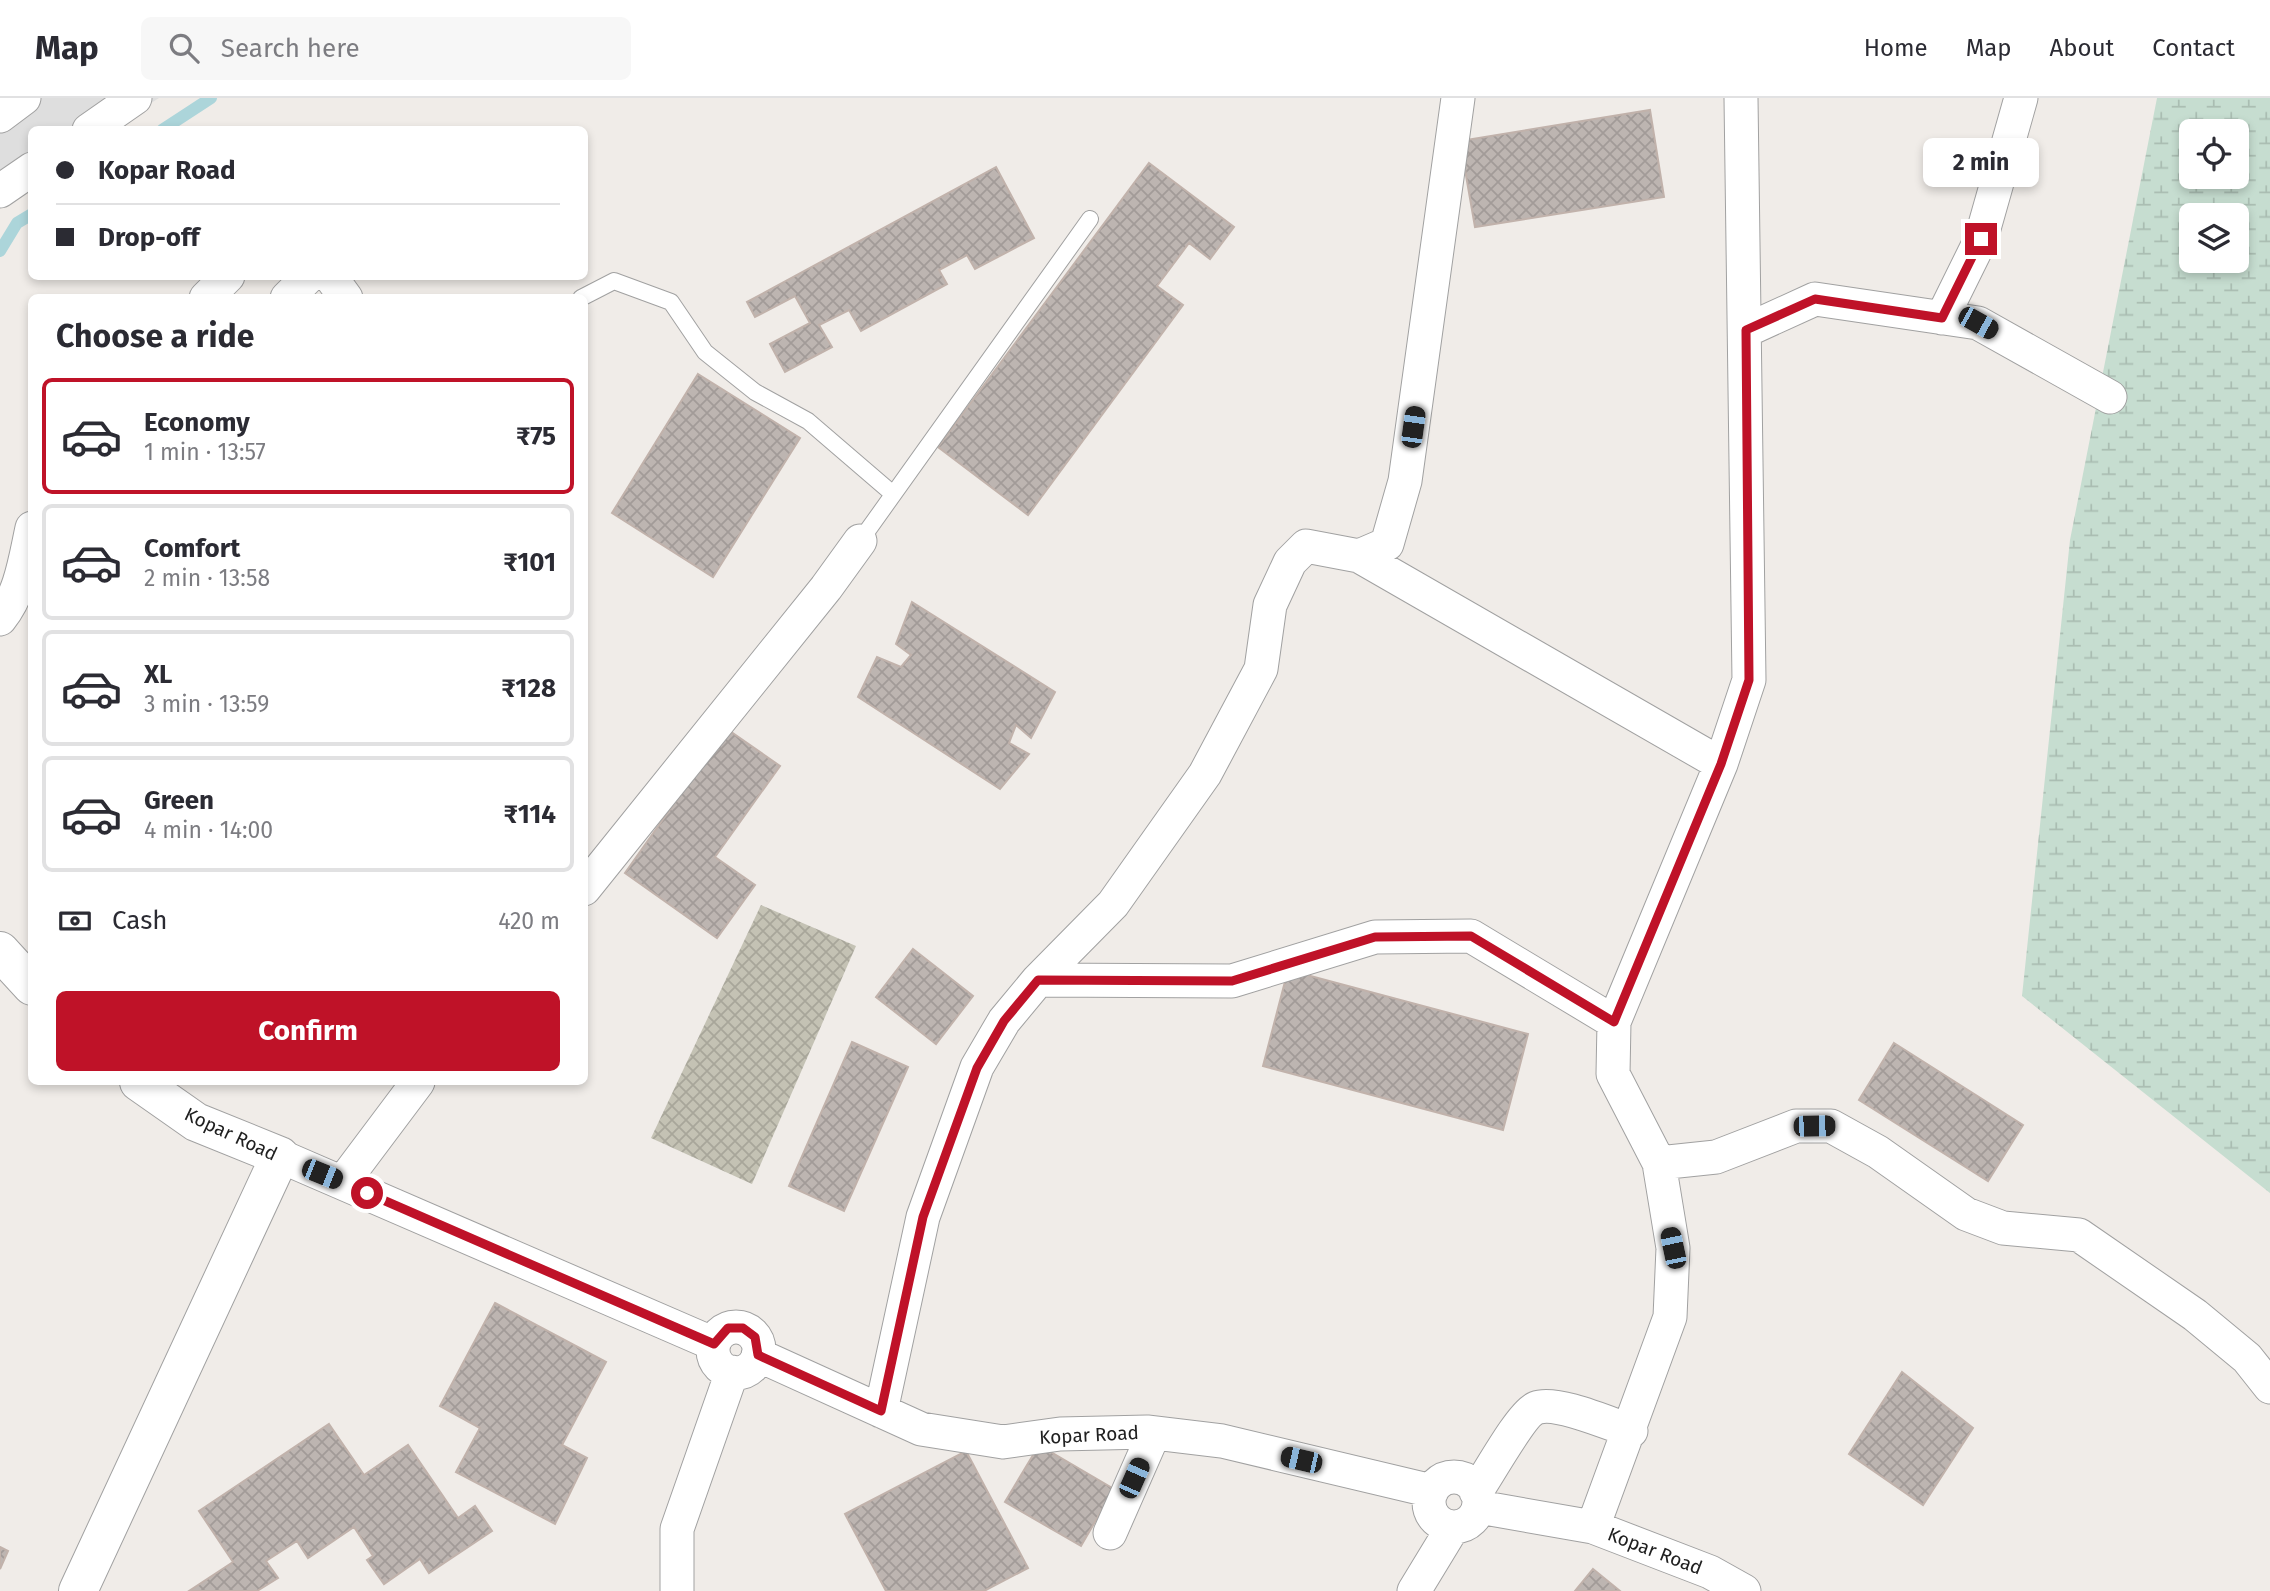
<!DOCTYPE html>
<meta charset="utf-8">
<style>
body{margin:0;font-family:"Fira Sans",sans-serif;background:#f7f7f7;color:#2b2b33;height:100vh;display:flex;flex-direction:column;font-size:26px;white-space:nowrap}
*{box-sizing:border-box;margin:0}
p{font-size:23px;color:#7c7c81}
.icon{flex:none;width:38px;height:38px;fill:none;stroke:currentColor;stroke-width:2;stroke-linecap:round;stroke-linejoin:round}
.map{position:relative;flex:1;overflow:hidden}
.details{position:absolute;left:28px;top:196px;width:560px;height:791px;display:flex;flex-direction:column;background:#fff;border-radius:10px;box-shadow:0 4px 10px #0003}
.details>*{flex:none}
.banner{position:absolute;left:28px;top:28px;width:560px;height:154px;border-radius:10px;box-shadow:0 4px 10px #0003;display:grid;align-content:center;height:154px;padding:0 28px;background:#fff}
.tools{position:absolute;left:2179px;top:21px;display:grid;gap:14px}
.tools a{display:grid;place-items:center;width:70px;height:70px;border-radius:10px;background:#fff;box-shadow:0 4px 10px #0003;font-size:35px}
.end{position:absolute;width:32px;height:32px;margin:-16px;border:9px solid #bf1228;background:#fff;box-shadow:0 0 0 4px #fff}
.from{border-radius:50%}
.bubble{position:absolute;height:49px;border-radius:10px;background:#fff;box-shadow:0 4px 10px #0003;font-size:23px;font-weight:700;line-height:49px;text-align:center}
.car{position:absolute;width:21px;height:42px;margin:-21px -10px;border-radius:9px;box-shadow:0 0 5px 2px #0007;background:linear-gradient(#222 24%,#8ab4d8 0 40%,#222 0 76%,#8ab4d8 0 86%,#222 0)}
.banner b{display:flex;align-items:center;gap:24px;height:66px;font-size:26px}
.banner b+b{border-top:2px solid #e1e1e2}
.banner i{width:18px;height:18px;background:#2b2b33}
ul{padding:0;list-style:none}
li{display:flex;align-items:center;gap:21px;height:116px;margin:0 14px 10px;padding:0 14px;border:4px solid #e1e1e2;border-radius:10px}
li div{flex:1}
li b{display:block;font-size:26px}
li em{font-style:normal;font-weight:700}
li.on{border-color:#bf1228}
li>.icon{width:63px;height:63px;stroke-width:1.5}
h2{padding:0 28px;font-size:32px;line-height:84px}
.pay{display:flex;align-items:center;gap:18px;height:77px;padding:0 28px;font-size:26px}
.pay p{margin-inline-start:auto}
.primary-button{display:flex;gap:14px;margin-top:auto;padding:14px 28px}
.primary-button a{flex:1;height:80px;border-radius:10px;background:#bf1228;color:#fff;font-size:28px;font-weight:700;line-height:80px;text-align:center}
header{display:flex;align-items:center;gap:42px;box-sizing:border-box;height:98px;padding:0 35px;background:#fff;border-bottom:2px solid #e1e1e2}
header strong{font-size:33px}
nav{display:flex;gap:38px;margin-inline-start:auto;font-size:24px}
.search{width:490px;height:63px;background:#f7f7f7;display:flex;align-items:center;gap:18px;box-sizing:border-box;padding:0 24px;border-radius:10px;color:#7c7c81;font-size:26px}
.map>svg:first-child{display:block}
.residential{fill:#dedede}
.construction{fill:url(#construction-cross-hatch)}
.wetland{fill:url(#wetland-marsh);fill-rule:evenodd}
.lines{fill:none;stroke-linecap:round;stroke-linejoin:round}
.stream{stroke:#acd5da;stroke-width:12}
.building{fill:url(#building-cross-hatch);stroke:#c1b2ab;stroke-width:2}
.service-casing{stroke:#a1a1a1;stroke-width:18}
.minor-casing{stroke:#a1a1a1;stroke-width:35}
.tertiary-casing{stroke:#a1a1a1;stroke-width:40}
.service{stroke:#fff;stroke-width:16}
.minor{stroke:#fff;stroke-width:33}
.tertiary{stroke:#fff;stroke-width:38}
.route{stroke:#bf1228;stroke-width:9}
.labels{text-anchor:middle;dominant-baseline:central;stroke-width:5;stroke-linejoin:round;paint-order:stroke}
.street-label{font-size:19px;fill:#202020;stroke:#fff}
</style>
<header>
<strong>Map</strong>
<div class="search"><svg class="icon" aria-label="search" viewBox="0 0 24 24"><circle cx="10" cy="10" r="6"/><path d="M15 15l6 6"/></svg>Search here</div>
<nav><a>Home</a><a>Map</a><a>About</a><a>Contact</a></nav>
</header>
<div class="map">
<svg width="2270" height="1493" viewBox="0 0 2270 1493">
<defs>
<pattern id="construction-cross-hatch" width="8" height="8" patternUnits="userSpaceOnUse" patternTransform="scale(1.75)"><rect width="8" height="8" fill="#c4c2b4"/><path d="M0 0l8 8M0 8l8-8" fill="none" stroke="#a8a69a"/></pattern>
<pattern id="wetland-marsh" width="20" height="14" patternUnits="userSpaceOnUse" patternTransform="scale(1.75)"><rect width="20" height="14" fill="#c6ddd0"/><path d="M1 5h8M5 5V1M11 12h8M15 12V8" fill="none" stroke="#aabdb2"/></pattern>
<pattern id="building-cross-hatch" width="8" height="8" patternUnits="userSpaceOnUse" patternTransform="scale(1.75)"><rect width="8" height="8" fill="#bdb5b1"/><path d="M0 0l8 8M0 8l8-8" fill="none" stroke="#a29b98"/></pattern>
</defs>
<rect width="100%" height="100%" fill="#f0ece8"/>
<!-- residential -->
<path class="residential" d="M0,0H159L110,31L32,32L31,82L0,102Z"/>
<!-- construction -->
<path class="construction" d="M761,807L856,848L752,1086L651,1040Z"/>
<!-- wetland -->
<path class="wetland" d="M2157,0H2270V1095L2022,898L2070,442ZM2191,33H2236V79H2191ZM2191,117H2236V163H2191Z"/>
<g class="lines">
<!-- stream -->
<path class="stream" d="M162,32L211,0
M0,153L17,125L32,116"/>
</g>
<!-- building -->
<path class="building" d="M1650,12L1664,99L1475,129L1460,43Z
M1149,65L1234,129L1210,161L1189,145L1157,188L1183,207L1028,417L938,349Z
M996,69L1034,140L975,171L967,157L939,172L947,186L861,233L849,212L819,227L832,249L785,274L770,246L810,225L795,198L755,219L747,204Z
M698,276L800,340L713,479L612,415Z
M912,504L1055,594L1031,640L1016,627L1009,645L1029,656L1000,691L858,599L877,559L901,569L911,557L896,546Z
M727,631L780,668L715,759L755,787L717,840L625,775Z
M913,851L973,898L936,946L876,899Z
M1288,872L1528,936L1503,1032L1263,968Z
M852,944L908,969L844,1113L789,1088Z
M1894,945L2023,1027L1988,1083L1859,1002Z
M495,1205L606,1264L562,1347L587,1360L555,1426L456,1374L480,1330L440,1308Z
M1902,1274L1973,1330L1923,1407L1849,1356Z
M329,1326L364,1377L408,1347L458,1420L475,1408L492,1433L429,1475L420,1461L384,1486L367,1462L373,1458L354,1429L308,1460L297,1443L266,1463L278,1480L257,1493H189L233,1464L199,1413Z
M1039,1347L1114,1391L1081,1448L1005,1404Z
M966,1353L1028,1470L984,1493H886L845,1416Z
M0,1449L8,1453L0,1471Z
M1593,1471L1620,1493H1575Z"/>
<g class="lines">
<defs>
<path id="service" d="M581,200L614,183L671,204L705,254L755,294L808,323L893,396
M860,443L1090,121"/>
<path id="minor" d="M0,18L24,0
M89,32L135,0
M0,93L32,71
M330,178L346,200
M206,200L228,178
M287,200L309,178
M1942,220L1981,141L2021,0
M1747,232L1815,201L1978,225L2110,299
M1359,458L1721,666
M0,521C21,495 25,462 32,430
M584,791L826,490L860,443
M1038,882L1113,806L1205,676L1261,571L1270,507L1290,464L1306,448L1359,458L1387,446L1405,383L1458,0
M280,1058L714,1246
M1659,1065L1716,1059L1796,1028H1831L1878,1054L1966,1116L2003,1130L2079,1137L2195,1217L2247,1260L2270,1289
M343,1084L418,984
M713 1252a23 23 0 1 1 46 0a23 23 0 1 1-46 0Z
M758,1257L921,1331L1003,1344L1060,1336L1147,1334L1222,1343L1432,1393
M881,1313L923,1119L977,969L1004,923L1038,882L1232,883L1375,839L1471,838L1614,924L1721,666L1749,582L1741,0
M1429 1404a25 25 0 1 1 50 0a25 25 0 1 1-50 0Z
M1476,1394C1488,1377 1521,1316 1536,1310C1556,1302 1610,1326 1631,1333
M1479,1409L1593,1429L1710,1474L1744,1493
M1593,1429L1670,1219L1673,1150L1659,1065L1613,976L1614,924
M1110,1435L1154,1335
M677,1493V1431L732,1274
M1414,1493L1453,1429"/>
<path id="tertiary" d="M0,853L32,888
M78,1493L280,1058L196,1024L139,984"/>
</defs>
<!-- service casing -->
<use href="#service" class="service-casing"/>
<!-- minor casing -->
<use href="#minor" class="minor-casing"/>
<!-- tertiary casing -->
<use href="#tertiary" class="tertiary-casing"/>
<!-- service -->
<use href="#service" class="service"/>
<!-- minor -->
<use href="#minor" class="minor"/>
<!-- tertiary -->
<use href="#tertiary" class="tertiary"/>
</g>
<g class="lines">
<!-- route -->
<path class="route" d="M367,1095L714,1246L728,1230H743L755,1239L758,1257L881,1313L923,1119L977,970L1004,923L1038,882L1232,883L1375,839L1471,838L1614,924L1721,666L1749,582L1746,232L1815,201L1942,220L1981,141"/>
</g>
<g class="labels">
<!-- street labels -->
<g class="street-label">
<text transform="translate(231 1036) rotate(25)">Kopar Road</text>
<text transform="translate(1089 1337) rotate(-3)">Kopar Road</text>
<text transform="translate(1655 1453) rotate(21)">Kopar Road</text>
</g>
</g>
</svg>
<div class="tools">
<a><svg class="icon" aria-label="locate" viewBox="0 0 24 24"><circle cx="12" cy="12" r="6"/><path d="M12 2v4M12 18v4M2 12h4M18 12h4"/></svg></a>
<a><svg class="icon" aria-label="layers" viewBox="0 0 24 24"><path d="M12 4l9 5-9 5-9-5zM3 14l9 5 9-5"/></svg></a>
</div>
<i class="end from" style="left:367px;top:1095px"></i>
<i class="end" style="left:1981px;top:141px"></i>
<div class="bubble" style="left:1923px;top:40px;width:116px">2 min</div>
<i class="car" style="left:1978px;top:225px;rotate:119deg"></i>
<i class="car" style="left:1413px;top:329px;rotate:8deg"></i>
<i class="car" style="left:1814px;top:1028px;rotate:89deg"></i>
<i class="car" style="left:322px;top:1076px;rotate:112deg"></i>
<i class="car" style="left:1673px;top:1150px;rotate:348deg"></i>
<i class="car" style="left:1301px;top:1362px;rotate:283deg"></i>
<i class="car" style="left:1134px;top:1380px;rotate:24deg"></i>
<div class="banner">
<b><i class="from"></i>Kopar Road</b>
<b><i></i>Drop-off</b>
</div>
<section class="details">
<h2>Choose a ride</h2>
<ul>
<li class="on"><svg class="icon" aria-label="car" viewBox="0 0 24 24"><path d="M5 17H2v-5l4-1 3-4h7l3 4 3 1v5h-3M9 17h6M6 11h13"/><circle cx="7" cy="17" r="2"/><circle cx="17" cy="17" r="2"/></svg><div><b>Economy</b><p>1 min · 13:57</p></div><em>₹75</em></li>
<li><svg class="icon" aria-label="car" viewBox="0 0 24 24"><path d="M5 17H2v-5l4-1 3-4h7l3 4 3 1v5h-3M9 17h6M6 11h13"/><circle cx="7" cy="17" r="2"/><circle cx="17" cy="17" r="2"/></svg><div><b>Comfort</b><p>2 min · 13:58</p></div><em>₹101</em></li>
<li><svg class="icon" aria-label="car" viewBox="0 0 24 24"><path d="M5 17H2v-5l4-1 3-4h7l3 4 3 1v5h-3M9 17h6M6 11h13"/><circle cx="7" cy="17" r="2"/><circle cx="17" cy="17" r="2"/></svg><div><b>XL</b><p>3 min · 13:59</p></div><em>₹128</em></li>
<li><svg class="icon" aria-label="car" viewBox="0 0 24 24"><path d="M5 17H2v-5l4-1 3-4h7l3 4 3 1v5h-3M9 17h6M6 11h13"/><circle cx="7" cy="17" r="2"/><circle cx="17" cy="17" r="2"/></svg><div><b>Green</b><p>4 min · 14:00</p></div><em>₹114</em></li>
</ul>
<div class="pay"><svg class="icon" aria-label="cash" viewBox="0 0 24 24"><path d="M3 7h18v10H3z"/><circle cx="12" cy="12" r="2"/></svg>Cash<p>420 m</p></div>
<div class="primary-button"><a>Confirm</a></div>
</section>
</div>
